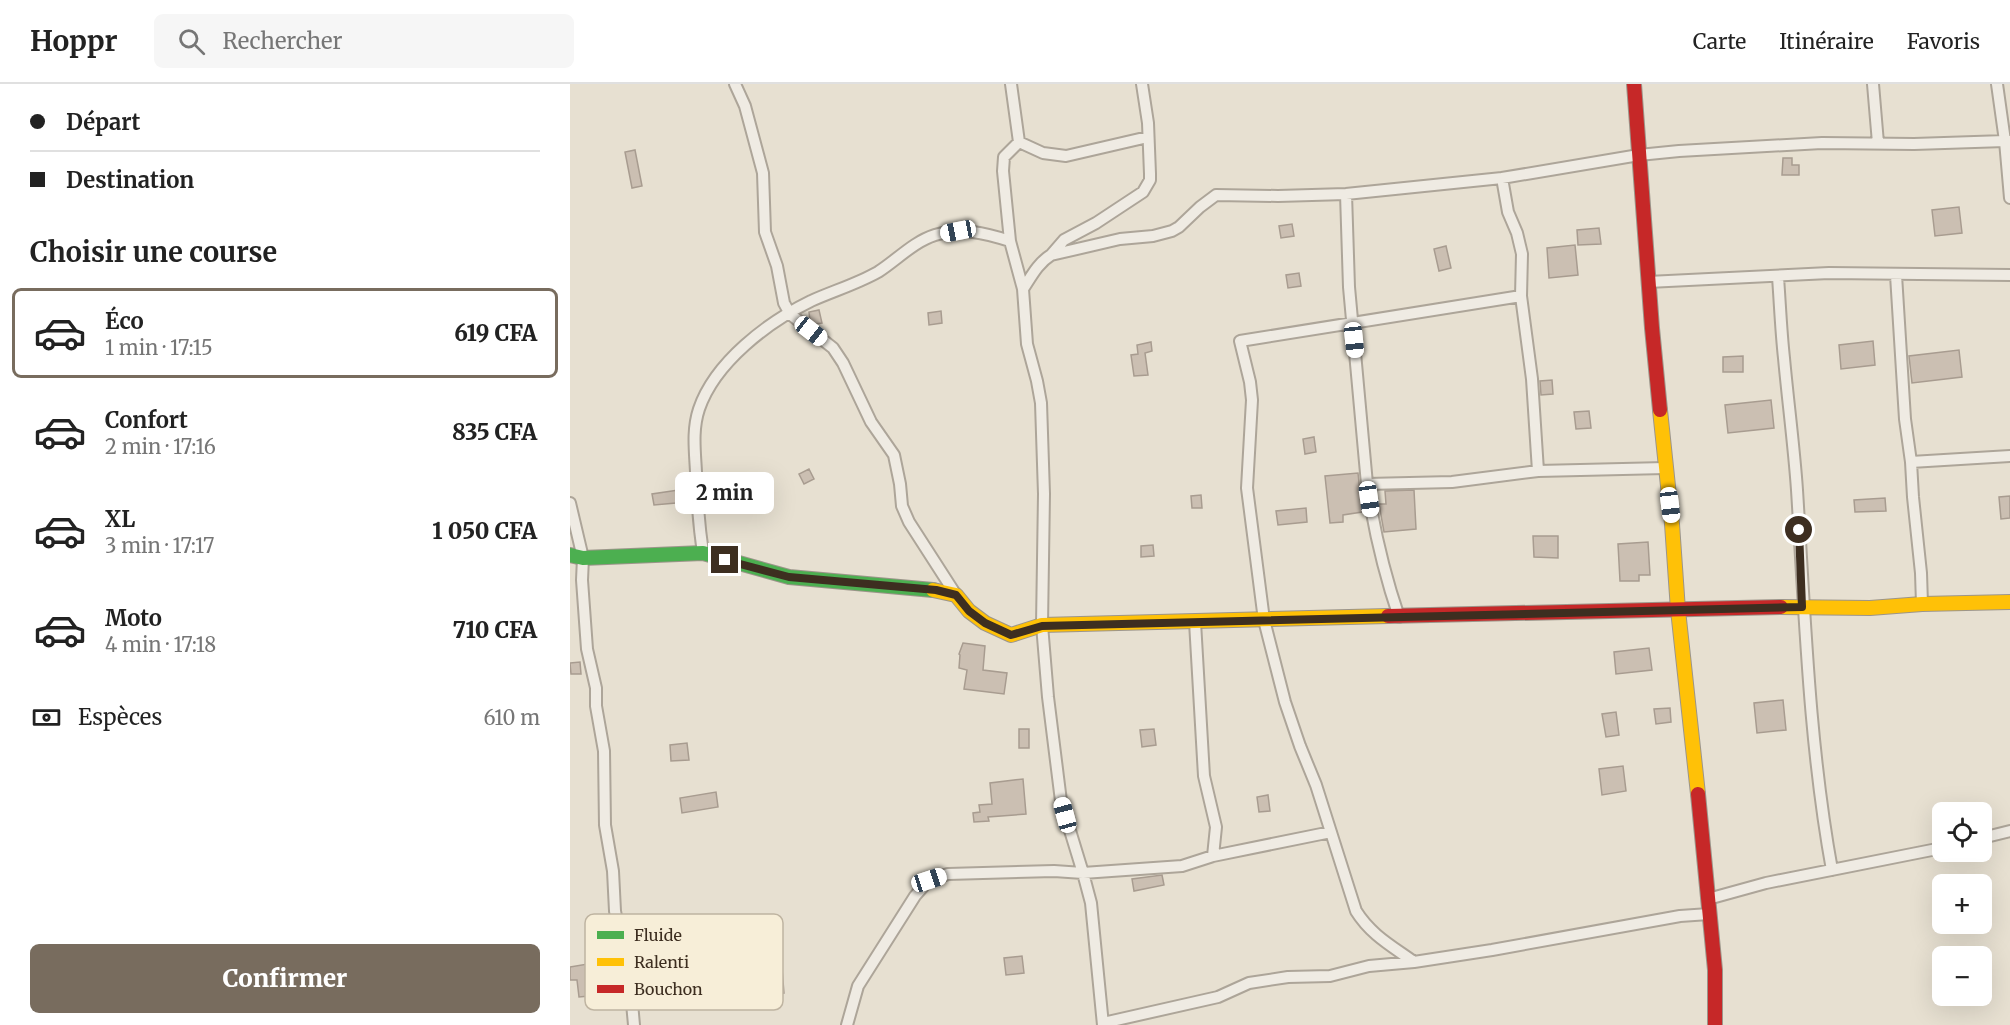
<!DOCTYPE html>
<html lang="fr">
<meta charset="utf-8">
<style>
body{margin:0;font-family:Merriweather,serif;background:#f6f6f6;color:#222;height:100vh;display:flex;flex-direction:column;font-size:22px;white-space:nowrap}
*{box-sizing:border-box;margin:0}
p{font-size:20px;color:#767676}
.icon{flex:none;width:33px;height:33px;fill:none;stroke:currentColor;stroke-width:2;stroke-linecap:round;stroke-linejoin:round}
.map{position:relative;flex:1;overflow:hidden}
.sheet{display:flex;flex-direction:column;background:#fff;width:570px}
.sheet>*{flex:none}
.hud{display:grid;align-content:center;height:132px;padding:0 30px;background:#fff}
.controls{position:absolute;left:1362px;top:718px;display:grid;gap:12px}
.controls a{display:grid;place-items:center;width:60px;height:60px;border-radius:9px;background:#fff;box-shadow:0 6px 24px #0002;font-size:30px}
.end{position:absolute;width:27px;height:27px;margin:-14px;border:8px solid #3d2e20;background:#fff;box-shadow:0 0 0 3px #fff}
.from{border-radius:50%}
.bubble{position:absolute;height:42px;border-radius:9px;background:#fff;box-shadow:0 6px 24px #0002;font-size:20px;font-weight:800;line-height:42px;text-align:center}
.car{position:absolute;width:18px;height:36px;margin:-18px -9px;border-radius:8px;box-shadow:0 0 4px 2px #0007;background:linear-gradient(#fff 24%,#345 0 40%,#fff 0 76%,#345 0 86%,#fff 0)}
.hud b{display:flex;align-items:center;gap:21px;height:57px;font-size:22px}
.hud b+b{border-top:2px solid #e0e0e0}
.hud i{width:15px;height:15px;background:#222}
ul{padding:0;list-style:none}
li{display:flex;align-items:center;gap:18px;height:90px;margin:0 12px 9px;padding:0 18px;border:3px solid transparent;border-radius:9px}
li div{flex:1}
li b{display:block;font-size:22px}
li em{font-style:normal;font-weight:800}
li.on{border-color:#786c5e}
li>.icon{width:54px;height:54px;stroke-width:1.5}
h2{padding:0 30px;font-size:27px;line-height:72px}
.pay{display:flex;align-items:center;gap:15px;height:66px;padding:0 30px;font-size:22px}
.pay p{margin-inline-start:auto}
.primary-button{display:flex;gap:12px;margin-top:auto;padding:12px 30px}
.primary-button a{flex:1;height:69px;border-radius:9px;background:#786c5e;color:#fff;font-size:24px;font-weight:800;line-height:69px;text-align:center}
header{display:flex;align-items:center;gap:36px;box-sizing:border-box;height:84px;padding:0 30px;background:#fff;border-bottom:2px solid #e0e0e0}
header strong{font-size:28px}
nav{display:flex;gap:33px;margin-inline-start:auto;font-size:21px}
.search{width:420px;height:54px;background:#f6f6f6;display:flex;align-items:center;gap:15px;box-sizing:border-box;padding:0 21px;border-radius:9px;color:#767676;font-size:22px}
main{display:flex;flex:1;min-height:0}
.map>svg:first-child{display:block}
.building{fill:#cbbfb2;stroke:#a89c90;stroke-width:1.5}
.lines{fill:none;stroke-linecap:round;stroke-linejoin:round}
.street-casing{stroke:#ada599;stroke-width:14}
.fast-casing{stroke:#9c958a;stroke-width:16}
.slow-casing{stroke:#9c958a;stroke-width:16}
.jam-casing{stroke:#9c958a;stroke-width:16}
.street{stroke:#efebe3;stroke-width:10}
.fast{stroke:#4caf50;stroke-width:14}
.slow{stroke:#ffc107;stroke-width:14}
.jam{stroke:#c62828;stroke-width:14}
.route{stroke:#3d2e20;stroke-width:8}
.key{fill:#f7eed8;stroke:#bfb4a1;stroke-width:1.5}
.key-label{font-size:16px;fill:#3d2e20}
</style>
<header>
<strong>Hoppr</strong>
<div class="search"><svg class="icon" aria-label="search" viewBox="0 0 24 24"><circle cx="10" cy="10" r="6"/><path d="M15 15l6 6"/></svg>Rechercher</div>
<nav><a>Carte</a><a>Itinéraire</a><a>Favoris</a></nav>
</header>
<main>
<section class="sheet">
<div class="hud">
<b><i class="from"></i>Départ</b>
<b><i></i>Destination</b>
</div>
<h2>Choisir une course</h2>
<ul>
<li class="on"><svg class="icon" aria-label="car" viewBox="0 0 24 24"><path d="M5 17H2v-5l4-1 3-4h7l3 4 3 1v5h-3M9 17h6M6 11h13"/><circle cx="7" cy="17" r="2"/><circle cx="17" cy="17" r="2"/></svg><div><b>Éco</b><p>1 min · 17:15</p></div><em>619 CFA</em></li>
<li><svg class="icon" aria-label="car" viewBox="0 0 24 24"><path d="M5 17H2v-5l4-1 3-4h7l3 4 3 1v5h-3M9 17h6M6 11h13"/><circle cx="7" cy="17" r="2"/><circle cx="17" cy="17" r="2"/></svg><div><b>Confort</b><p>2 min · 17:16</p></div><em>835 CFA</em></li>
<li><svg class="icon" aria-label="car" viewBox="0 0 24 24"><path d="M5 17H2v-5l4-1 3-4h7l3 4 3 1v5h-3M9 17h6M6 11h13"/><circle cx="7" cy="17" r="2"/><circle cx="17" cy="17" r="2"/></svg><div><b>XL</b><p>3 min · 17:17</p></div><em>1 050 CFA</em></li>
<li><svg class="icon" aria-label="car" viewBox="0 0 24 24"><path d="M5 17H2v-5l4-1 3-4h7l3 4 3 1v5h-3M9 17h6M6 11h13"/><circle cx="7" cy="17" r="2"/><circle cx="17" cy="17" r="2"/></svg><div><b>Moto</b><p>4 min · 17:18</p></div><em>710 CFA</em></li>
</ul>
<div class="pay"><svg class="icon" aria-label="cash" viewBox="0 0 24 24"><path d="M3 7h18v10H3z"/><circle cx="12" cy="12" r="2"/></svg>Espèces<p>610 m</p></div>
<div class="primary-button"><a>Confirmer</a></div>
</section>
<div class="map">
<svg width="1440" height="941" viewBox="0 0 1440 941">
<rect width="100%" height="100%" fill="#e7e0d1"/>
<!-- building -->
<path class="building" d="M65,66L72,102L62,104L55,68Z
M1213,74H1222V81H1229V91H1212Z
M1389,123L1392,149L1365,152L1362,126Z
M722,140L724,152L711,154L709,142Z
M1029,144L1031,160L1008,161L1007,146Z
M1005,161L1008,191L979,194L977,164Z
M876,162L881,184L869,187L864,165Z
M729,189L731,202L718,204L716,191Z
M249,226L252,239L245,240L240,237L239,228Z
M371,227L372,239L359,241L358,229Z
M1303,257L1305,281L1271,285L1269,261Z
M581,258L582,267L575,269L578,291L564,292L561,271L568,270L567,261Z
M1389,266L1392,293L1342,299L1339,272Z
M1173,272V288H1153V273Z
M982,296L983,310L971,311L970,297Z
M1201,316L1204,344L1158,349L1155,321Z
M1019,327L1021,344L1006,345L1004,328Z
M744,353L746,368L735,370L733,355Z
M239,385L244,395L234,400L229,390Z
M788,389L792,428L773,431V438L760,439L755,392Z
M115,405L117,418L84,421L82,410Z
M844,406L846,445L814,448L809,420H816L815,407Z
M631,411L632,424H622L621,412Z
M1440,412V434L1431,435L1429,413Z
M1315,414L1316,427L1285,428L1284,416Z
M736,424L737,438L708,441L706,427Z
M963,452H988V474L964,473Z
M1078,458L1080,491H1069V497H1050L1048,460Z
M583,461L584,472L571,473V462Z
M393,559L415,562L413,586L437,589L434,610L394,605L397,586L389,584L390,571L389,570Z
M1079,564L1082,586L1046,590L1044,568Z
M10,578L11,590H1L0,579Z
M1213,616L1216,646L1187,649L1184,619Z
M1100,624L1101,638L1086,640L1084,625Z
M1046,628L1049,651L1036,653L1032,630Z
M449,645H459V664H449Z
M584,645L586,661L572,663L570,646Z
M117,659L119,676L101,677L100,661Z
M1053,682L1056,707L1032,711L1029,685Z
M453,695L456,730L418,733L419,737L404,738L403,729L410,728L409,721L422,720L420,699Z
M146,708L148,723L112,729L110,714Z
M698,711L700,727L689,728L687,713Z
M592,791L594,801L564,807L562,795Z
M42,867L46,898L29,901L30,911L9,913L7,896H0V883L24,879L22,870Z
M452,872L454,889L436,891L434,874Z
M212,885L214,909L195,911L192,888Z"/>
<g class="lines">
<defs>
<path id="street" d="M165,0L175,22L193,89L195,148L207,182L214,219L220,230L263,264L273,279L301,338L324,371L330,400L332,422L339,438L386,511
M441,0L449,58L434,73L433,87L440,157L453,205L457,260L467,297L471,319L474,410L472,541L478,613L491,717L513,789L521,819L533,941
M1303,0L1308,59
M1440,57H1435L1440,114
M449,58L473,69L496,72L578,53
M932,94L938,128L947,149L952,170L951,212L962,295L968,387
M776,110L779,203L797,400C804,446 814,489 829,533
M481,171L494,156L526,139L573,108L580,96V90L578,39L572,0
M1326,191L1335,335L1341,378L1343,413L1351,489L1352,520
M1208,193C1210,220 1211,247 1214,274C1218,318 1224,362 1227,406C1235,533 1239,660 1262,786
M1078,198L1259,189L1440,191
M453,205C461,193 468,179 481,171L550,155L583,152L602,147L609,143L630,123L646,111L708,112L776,110L932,94L1069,71L1109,67L1252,59L1344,60L1435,57L1427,0
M1341,378L1440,372
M797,400L882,398L968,387L1095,384
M0,419L13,474L12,496L17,565L26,604V622L34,667L35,741L43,787L45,827L61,908L64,941
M133,469C129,442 127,415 126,388C125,367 122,346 129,325C145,278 198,238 241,217C263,207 287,200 308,188C327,176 343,158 365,151C391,143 415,149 440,157
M625,538L634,692L646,743L643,772
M1412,754L1440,747
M1138,815L1196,799L1372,764
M844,878C822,862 801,851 786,827L746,701L730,662L715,618L694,536L677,404L682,316L680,298L670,257L951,212
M533,939L648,913L679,899L718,893L760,892L799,882L844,878L922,866L1110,832L1139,830
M277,941L288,902L345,812L359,796L378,790L484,787L513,789L612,782L643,772L761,748"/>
<path id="fast" d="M0,471L13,474L133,469L219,493L363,506"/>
<path id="slow" d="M1090,326L1102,440L1108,526L1128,710
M363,506L386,511L399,527L415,539L441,551L472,541L818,532
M1211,523L1300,524L1352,520L1440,518"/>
<path id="jam" d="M1064,0L1082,244L1090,326
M818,532L1211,523
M1128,710L1145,886V941"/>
</defs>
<!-- street casing -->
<use href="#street" class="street-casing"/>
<!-- fast casing -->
<use href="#fast" class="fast-casing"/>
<!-- slow casing -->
<use href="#slow" class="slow-casing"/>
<!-- jam casing -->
<use href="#jam" class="jam-casing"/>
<!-- street -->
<use href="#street" class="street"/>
<!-- fast -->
<use href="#fast" class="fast"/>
<!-- slow -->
<use href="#slow" class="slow"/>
<!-- jam -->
<use href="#jam" class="jam"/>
</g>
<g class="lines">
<!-- route -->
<path class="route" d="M155,476L219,493L366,506L386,511L399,527L415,539L441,551L472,542L1232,523L1229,446"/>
</g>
<!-- legend -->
<rect x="15" y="830" width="198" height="96" rx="9" class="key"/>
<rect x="27" y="847" width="27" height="8" fill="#4caf50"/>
<rect x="27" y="874" width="27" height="8" fill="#ffc107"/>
<rect x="27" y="901" width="27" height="8" fill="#c62828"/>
<g class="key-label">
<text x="64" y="857">Fluide</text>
<text x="64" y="884">Ralenti</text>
<text x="64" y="911">Bouchon</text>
</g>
</svg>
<div class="controls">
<a><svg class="icon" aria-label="locate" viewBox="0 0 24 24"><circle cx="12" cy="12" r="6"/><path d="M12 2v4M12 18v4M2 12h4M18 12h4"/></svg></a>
<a>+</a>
<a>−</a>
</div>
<i class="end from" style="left:1229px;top:446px"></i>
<i class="end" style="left:155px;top:476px"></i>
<div class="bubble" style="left:105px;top:388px;width:99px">2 min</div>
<i class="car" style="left:388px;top:147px;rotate:259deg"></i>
<i class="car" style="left:241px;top:247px;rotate:128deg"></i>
<i class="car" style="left:784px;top:256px;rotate:174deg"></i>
<i class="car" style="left:799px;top:415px;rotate:172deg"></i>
<i class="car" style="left:1100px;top:421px;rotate:173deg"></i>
<i class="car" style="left:495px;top:731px;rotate:345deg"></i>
<i class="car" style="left:359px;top:796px;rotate:72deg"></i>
</div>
</main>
